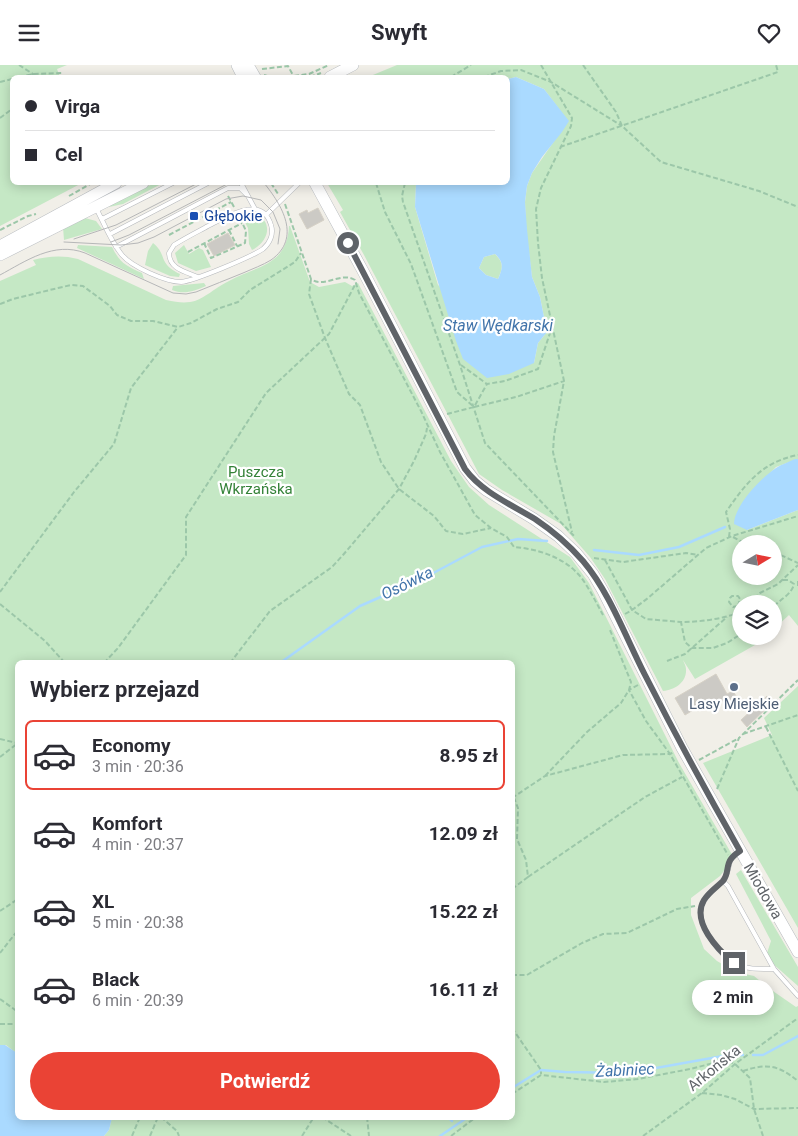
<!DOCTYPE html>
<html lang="pl">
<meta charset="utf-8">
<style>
body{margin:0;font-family:Roboto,sans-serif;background:#f2f2f3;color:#2b2b33;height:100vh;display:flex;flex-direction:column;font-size:19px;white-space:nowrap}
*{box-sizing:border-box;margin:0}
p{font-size:16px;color:#7c7c81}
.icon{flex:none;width:28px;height:28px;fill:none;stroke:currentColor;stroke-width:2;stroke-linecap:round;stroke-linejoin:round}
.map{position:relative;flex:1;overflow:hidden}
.details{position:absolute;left:15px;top:595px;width:500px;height:460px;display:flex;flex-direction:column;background:#fff;border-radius:8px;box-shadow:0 2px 12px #0003}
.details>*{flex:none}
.guide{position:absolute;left:10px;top:10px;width:500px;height:110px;border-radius:8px;box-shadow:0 2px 12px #0003;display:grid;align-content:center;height:110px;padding:0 15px;background:#fff}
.needle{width:32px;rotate:80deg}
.controls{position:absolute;left:732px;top:470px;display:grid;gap:10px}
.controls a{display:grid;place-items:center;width:50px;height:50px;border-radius:50%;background:#fff;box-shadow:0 2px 12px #0003;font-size:25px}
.end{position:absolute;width:22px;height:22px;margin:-11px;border:6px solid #5f6368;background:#fff;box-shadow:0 0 0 2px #fff}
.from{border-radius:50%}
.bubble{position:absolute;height:35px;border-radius:18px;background:#fff;box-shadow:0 2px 12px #0003;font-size:16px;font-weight:700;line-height:35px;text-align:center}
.guide b{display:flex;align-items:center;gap:18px;height:48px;font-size:19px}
.guide b+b{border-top:1px solid #e1e1e2}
.guide i{width:12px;height:12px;background:#2b2b33}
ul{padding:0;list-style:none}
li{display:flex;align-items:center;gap:15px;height:70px;margin:0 10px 8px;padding:0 5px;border:2px solid transparent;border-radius:8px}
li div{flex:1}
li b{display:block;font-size:19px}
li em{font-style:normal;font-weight:700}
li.active{border-color:#ea4335}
li>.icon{width:45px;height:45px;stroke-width:1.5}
h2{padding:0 15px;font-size:22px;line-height:60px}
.primary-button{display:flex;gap:10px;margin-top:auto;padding:10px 15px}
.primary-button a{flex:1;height:58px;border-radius:30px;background:#ea4335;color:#fff;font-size:20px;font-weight:700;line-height:58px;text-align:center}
header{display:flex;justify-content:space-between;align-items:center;height:65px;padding:0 15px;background:#fff;font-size:22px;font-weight:700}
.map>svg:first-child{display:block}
.green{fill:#c5e8c5;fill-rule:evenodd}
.water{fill:#aadaff;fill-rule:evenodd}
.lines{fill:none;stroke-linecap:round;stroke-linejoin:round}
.stream{stroke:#aadaff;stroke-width:2.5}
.building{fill:#cccac5;stroke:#d6d1c6}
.lane-casing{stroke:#b5b8bc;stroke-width:5}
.secondary-casing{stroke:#b6babf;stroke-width:12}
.path{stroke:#9cc7a9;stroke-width:2;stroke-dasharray:5 2.5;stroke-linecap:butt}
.lane{stroke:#fff;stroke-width:4}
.secondary{stroke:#fff;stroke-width:11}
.tram{stroke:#b6b7b8;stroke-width:1}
.route{stroke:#5f6368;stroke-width:6}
.transit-dot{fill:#1a4fb4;stroke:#fff;stroke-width:2}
.service-dot{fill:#5c6f8a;stroke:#fff;stroke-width:2}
.labels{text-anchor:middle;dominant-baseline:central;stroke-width:4.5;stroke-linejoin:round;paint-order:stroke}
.transit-label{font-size:15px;fill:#164399;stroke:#fff;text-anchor:start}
.park-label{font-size:15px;fill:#348238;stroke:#fff}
.service-label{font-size:15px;fill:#4e5e75;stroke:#fff}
.street-label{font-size:15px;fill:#5f6368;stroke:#fff}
.water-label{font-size:16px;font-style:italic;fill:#4174aa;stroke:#fff}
</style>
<header><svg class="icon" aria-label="menu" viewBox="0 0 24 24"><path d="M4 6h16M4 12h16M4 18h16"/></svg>Swyft<svg class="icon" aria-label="heart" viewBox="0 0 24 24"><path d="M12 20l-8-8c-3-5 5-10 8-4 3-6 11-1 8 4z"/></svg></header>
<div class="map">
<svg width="798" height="1071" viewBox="0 0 798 1071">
<rect width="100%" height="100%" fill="#f1efe8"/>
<!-- green -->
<path class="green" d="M0,0H67L57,4L60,12H12V118H82L0,161Z
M397,0H798V394L776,402L745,434L747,465L798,445V561L789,550L774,564V539H741V571H766L755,580L695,614L683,595C684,598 686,601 686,604C687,617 675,625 663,626L605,514L590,492L561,459L502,425L479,409L364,190L340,147L343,145L327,118H416L415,142L438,220L534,298L538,278L547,267L540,232L532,212L526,164L525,137L527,121L532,108L568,56L544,24L516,12L508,14L368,12ZM741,479H774V511H741Z
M156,118H163L123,139L109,142C116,131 143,123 156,118Z
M250,148C274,152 271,176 252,185L249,179L248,163L241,150Z
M85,153L96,156L102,164L64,175L63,162Z
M289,161H290L310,217L319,222L345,217L352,221L358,218L451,396L469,422L489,440L570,492L589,518L679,698L734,793L720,811L691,833V850L704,884L717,896L736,907L754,911L770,924L796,942L798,941V1071H104L109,1065L112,1052H512V598H18L17,988H16L6,980H0V216L36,200L33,195C48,191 63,190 78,194L166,235C200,243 202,230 229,216C256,201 287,201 289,161Z
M153,178C168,190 157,198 180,209L179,212L170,211L145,200L148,186Z
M78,180L112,182C120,198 126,201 142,208L144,214L77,183Z
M184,180L189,189L199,183L203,185L211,202L196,206L178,198L175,188Z
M495,189C504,198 503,203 498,214L486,210L479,203L484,192Z
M204,218L206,221C194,226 184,230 172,225L173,221Z
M798,621V863L703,698L772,670L764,653Z
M741,805L798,902V921L772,898L767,888L771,876L736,809Z"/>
<!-- water -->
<path class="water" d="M516,12L544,24L569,56L562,67L542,92L532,108L527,121L525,137L527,164L532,212L540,232L547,267L538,278L534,298L509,309L487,313L463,294L456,276L415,142L416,118H508V14ZM495,189C504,197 503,203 498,214L486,210L479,203L484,192Z
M795,394H798V445L747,465L734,459C734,441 761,413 776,403C782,399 789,397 795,394Z
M0,980H5L17,988L18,1052L112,1053L109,1065L104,1071H0Z"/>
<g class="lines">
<!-- stream -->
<path class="stream" d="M594,485L639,490L679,482L725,462
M280,598L360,541L424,513L482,482L518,474L547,476
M753,990H763L798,971
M512,1023L541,1005L565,1007L628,1008L723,991L743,990
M449,1053L452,1056
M440,1071L468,1052"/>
</g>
<!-- building -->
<path class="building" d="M318,143L324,155L307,164L299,149L307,145L308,148Z
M228,168L235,180L214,191L207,179Z
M716,609L727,629L733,626L740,638L729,644L724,635L706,645L703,639L685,650L675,633Z
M767,631L773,637L747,662L741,655Z"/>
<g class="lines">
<defs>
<path id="lane" d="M241,118L255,144
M96,143C104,158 111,177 122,190C132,202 166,217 181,217C194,216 251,192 263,184C270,178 274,169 271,160C262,128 225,153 208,161C197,167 185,173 174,180L169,188C169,204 186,207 198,212
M266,150L299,118
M102,154L173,118
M110,169L208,118
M116,182L228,123H240L248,131
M723,816L728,821L774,904C761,904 748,905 736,899C721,892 696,859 701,842C705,830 715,824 723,815C729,809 728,801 731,794L738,788
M774,904L798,931"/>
<path id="secondary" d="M237,0L243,12
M248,0L255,12
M330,12L353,0
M315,118L364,208L465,403L475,416L486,425L534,454L558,471L576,488L593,509L603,526L682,683L798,887
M0,181L116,118
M0,190L143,118"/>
</defs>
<!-- lane casing -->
<use href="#lane" class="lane-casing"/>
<!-- secondary casing -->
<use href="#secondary" class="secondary-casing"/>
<!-- path -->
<path class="path" d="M19,0L33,9L31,12
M541,0L572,53L571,61L541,123L536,144L538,178L542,213L564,316L554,371L553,387L572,467
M583,0L616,47L622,61L661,97L759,126L798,142
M262,4L288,1L294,12
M264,10L271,12
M294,11L309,9L329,0
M19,12L33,9L63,8
M310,12L321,8
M451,12L471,0
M484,12L501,6L521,5L551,17L622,61
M0,17L12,14
M0,53L12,44
M560,82L778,7L776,0
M217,118H219
M271,118L278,129
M287,118H288
M376,118L385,147L411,199L457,327L474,342L516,332L564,316
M405,118L402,131L403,137L460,300L485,378L575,472
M69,131L92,118
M228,131L234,142
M285,139L311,214C324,224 341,206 355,215L359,228L421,346L440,387L475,450L491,463L507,472L514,482C540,484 570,494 585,518C592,529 597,539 603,550
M0,165L28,151L36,149
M229,165L237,181
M169,170L231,137
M204,178L211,193L245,178L246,166L240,153
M188,187L242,158
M311,214L309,229L325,273L349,329L360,340L381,397L399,424L434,451L446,466L463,469L491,463
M0,239L13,234L58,223L71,220L83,221L110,241L117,250L131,256H153L178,262L191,258L217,244L238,237L250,225L295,197L301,188
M461,300L487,319L505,316L538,304L552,262
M447,349L474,342L487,319
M729,472L730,464L726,447C746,418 762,397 798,390
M733,472L746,479
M774,487L798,498
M594,493L623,497L686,488L698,490
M605,495L632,545L646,554L681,557
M762,511L764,515L770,516
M770,516L773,511
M798,516V521
M0,527L74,427L114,379L131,323L178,262
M0,539L45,576L65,598
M749,539L760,528L778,519L798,500
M738,541L740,534L738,531H732L730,533L729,537L733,542L738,541L741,546
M774,541C781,534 792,529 794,519L788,515H782
M741,547C722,554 701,557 681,557L685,577L692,583H713L727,578L741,569
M625,549L632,545L648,533L706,483L732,471L798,451
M757,571L760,573L764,571
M667,596L685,589L727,552
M104,598L118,583L186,490V452L266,328L329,269L356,218
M230,598L270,546L332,502L343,490L399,424L414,396L426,369L427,363
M638,620L629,625L646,656L670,689L728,790
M766,662L798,726
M743,669L798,650
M0,674L17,678
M0,692L18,678
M699,695L739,673
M545,711L587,667L621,638L629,625L631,617L610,565
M717,724L739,673L798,615
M512,733L545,711L623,690L670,689L674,687
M528,812L645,732L682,712
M512,824L528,812L526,795L517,774L518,743L514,733
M0,846L18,834
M0,888L18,865
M512,910H527L582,878L603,869L627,868L677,844L695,841
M0,934L18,947
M0,959H18
M512,963L541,1005V1009
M743,1006C767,998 778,1000 798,1016
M702,1028L721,1030L735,1034L754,1044L798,1043
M512,1029L541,1010L604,1017L638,1014L690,1004L726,995L735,999L750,1013L754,1044L763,1071
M161,1052L177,1066L179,1071
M322,1052L351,1071
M367,1052L369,1071
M132,1071L140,1052
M150,1071L158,1052
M302,1071L314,1052
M451,1071L476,1052
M643,1071L702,1028L735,999L798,953"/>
<!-- lane -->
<use href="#lane" class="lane"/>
<!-- secondary -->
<use href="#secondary" class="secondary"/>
<!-- tram -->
<path class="tram" d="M74,174L116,160L198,118
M64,177L121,180L138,178L154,172L226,134L243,131L261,135L273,147L280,164L278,179
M111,177L129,170L229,118
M0,210C26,196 54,176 85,188L173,228L186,229L196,227C212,221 227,214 243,208C252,204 263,200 271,195C302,173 282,140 264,118"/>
</g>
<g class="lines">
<!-- route -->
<path class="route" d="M348,178L465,404C482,427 510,439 535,454C553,466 569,480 583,496C610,528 626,573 645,610C675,669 707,728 740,786C737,788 733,791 731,794C726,800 729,809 723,816C717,822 709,827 704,835C691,857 718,885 734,898"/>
</g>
<!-- markers -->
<rect class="transit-dot" x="189" y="146" width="10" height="10" rx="2.5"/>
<circle class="service-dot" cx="734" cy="622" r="5"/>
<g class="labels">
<!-- transit labels -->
<g class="transit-label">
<text x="204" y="151">Głębokie</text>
</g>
<!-- park labels -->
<g class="park-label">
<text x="256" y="407">Puszcza<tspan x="256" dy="17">Wkrzańska</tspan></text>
</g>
<!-- service labels -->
<g class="service-label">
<text x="734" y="639">Lasy Miejskie</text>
</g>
<!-- street labels -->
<g class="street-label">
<text transform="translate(763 826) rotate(60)">Miodowa</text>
<text transform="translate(714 1003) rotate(-39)">Arkońska</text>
</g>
<!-- water labels -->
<g class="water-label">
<text x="498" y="260">Staw Wędkarski</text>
<text transform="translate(407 518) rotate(-26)">Osówka</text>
<text transform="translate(625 1005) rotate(-3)">Żabiniec</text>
</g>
</g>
</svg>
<div class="controls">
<a><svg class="needle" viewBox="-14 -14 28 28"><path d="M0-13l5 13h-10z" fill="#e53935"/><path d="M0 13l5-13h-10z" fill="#7c7c81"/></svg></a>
<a><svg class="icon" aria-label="layers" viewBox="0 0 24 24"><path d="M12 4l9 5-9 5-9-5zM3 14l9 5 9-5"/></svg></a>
</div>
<i class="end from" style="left:348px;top:178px"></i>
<i class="end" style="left:734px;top:898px"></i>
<div class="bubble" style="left:692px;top:915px;width:82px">2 min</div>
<div class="guide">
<b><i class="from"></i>Virga</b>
<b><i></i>Cel</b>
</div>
<section class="details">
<h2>Wybierz przejazd</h2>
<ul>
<li class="active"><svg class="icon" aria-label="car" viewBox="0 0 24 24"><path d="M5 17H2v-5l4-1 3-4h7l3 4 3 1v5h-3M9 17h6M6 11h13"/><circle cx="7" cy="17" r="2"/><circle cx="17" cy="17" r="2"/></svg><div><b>Economy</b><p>3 min · 20:36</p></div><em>8.95 zł</em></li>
<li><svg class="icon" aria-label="car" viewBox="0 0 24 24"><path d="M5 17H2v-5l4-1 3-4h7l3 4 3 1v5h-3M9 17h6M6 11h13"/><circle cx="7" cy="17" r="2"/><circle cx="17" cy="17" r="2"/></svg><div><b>Komfort</b><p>4 min · 20:37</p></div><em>12.09 zł</em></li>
<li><svg class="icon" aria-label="car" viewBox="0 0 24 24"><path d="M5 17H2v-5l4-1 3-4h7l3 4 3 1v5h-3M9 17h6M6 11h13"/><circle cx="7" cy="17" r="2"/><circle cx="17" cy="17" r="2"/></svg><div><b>XL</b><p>5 min · 20:38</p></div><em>15.22 zł</em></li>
<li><svg class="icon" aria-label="car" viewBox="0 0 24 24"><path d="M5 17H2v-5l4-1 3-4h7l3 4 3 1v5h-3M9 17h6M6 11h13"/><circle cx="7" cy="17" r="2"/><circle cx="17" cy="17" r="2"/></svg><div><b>Black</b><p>6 min · 20:39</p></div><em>16.11 zł</em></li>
</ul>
<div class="primary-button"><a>Potwierdź</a></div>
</section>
</div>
